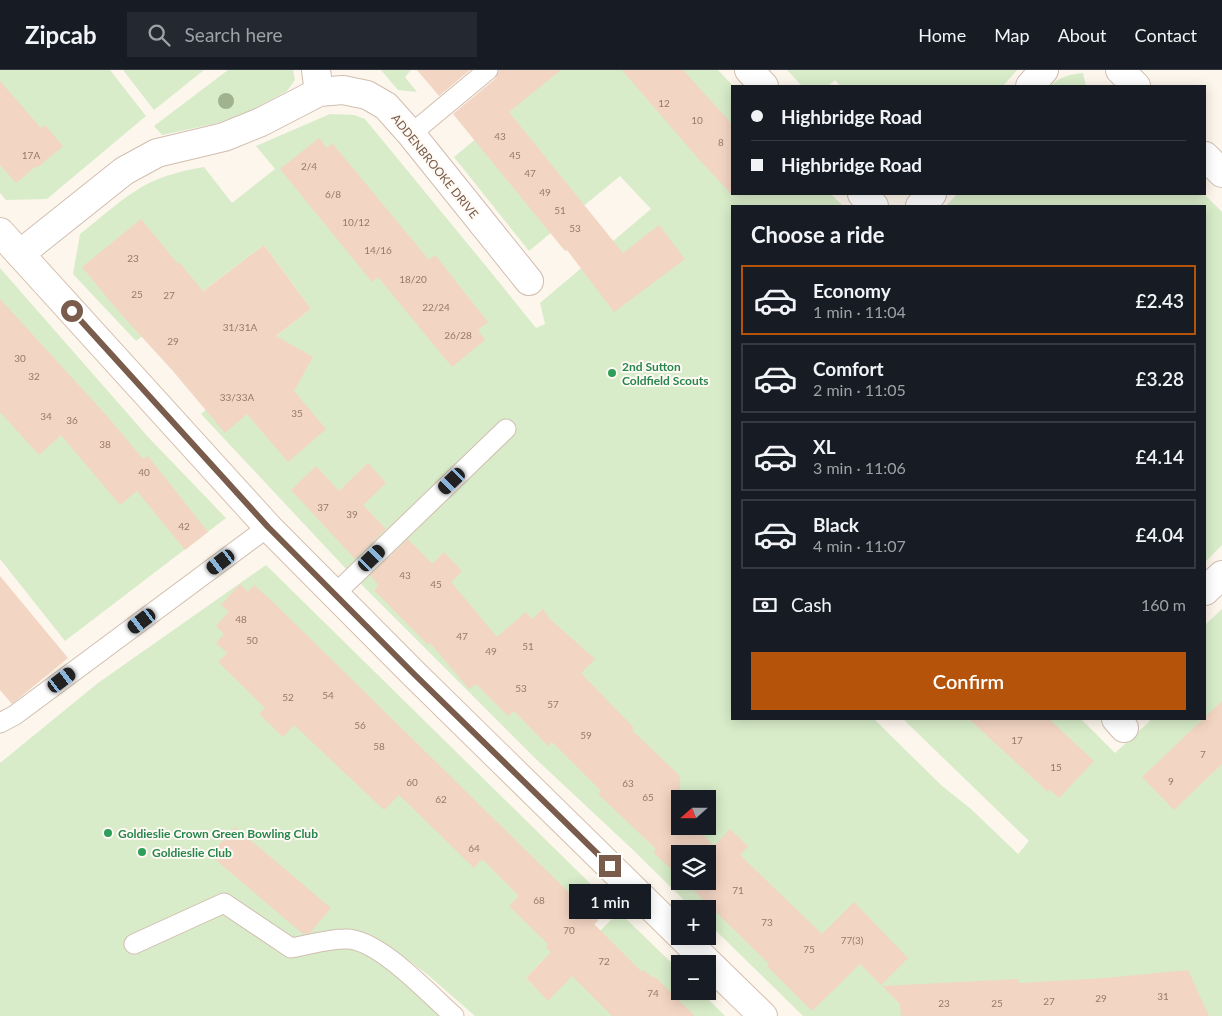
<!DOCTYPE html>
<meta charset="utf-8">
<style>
body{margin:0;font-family:Lato,sans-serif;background:#242831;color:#f1f3f6;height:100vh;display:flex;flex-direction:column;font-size:19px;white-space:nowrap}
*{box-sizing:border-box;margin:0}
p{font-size:16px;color:#9ea1a6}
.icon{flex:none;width:28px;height:28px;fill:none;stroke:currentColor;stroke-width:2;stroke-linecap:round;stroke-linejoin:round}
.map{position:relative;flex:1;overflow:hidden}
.sheet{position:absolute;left:731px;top:135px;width:475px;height:515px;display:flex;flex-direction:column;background:#171b24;border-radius:0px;box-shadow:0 2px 12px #0003}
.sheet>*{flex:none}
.guide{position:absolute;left:731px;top:15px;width:475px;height:110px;border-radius:0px;box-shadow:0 2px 12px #0003;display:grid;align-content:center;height:110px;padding:0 20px;background:#171b24}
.needle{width:32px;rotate:249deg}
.controls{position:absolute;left:671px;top:720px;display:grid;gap:10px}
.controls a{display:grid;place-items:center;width:45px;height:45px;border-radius:0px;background:#171b24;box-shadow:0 2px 12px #0003;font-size:25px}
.end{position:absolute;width:22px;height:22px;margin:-11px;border:6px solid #7a5c4d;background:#fff;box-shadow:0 0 0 2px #fff}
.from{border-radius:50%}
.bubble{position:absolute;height:35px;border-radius:0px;background:#171b24;box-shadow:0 2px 12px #0003;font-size:16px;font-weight:600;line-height:35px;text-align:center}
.car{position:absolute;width:15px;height:30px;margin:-15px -8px;border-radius:6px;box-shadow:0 0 4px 1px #0007;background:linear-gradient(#222 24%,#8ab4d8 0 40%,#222 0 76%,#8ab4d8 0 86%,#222 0)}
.guide b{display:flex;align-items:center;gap:18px;height:48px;font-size:19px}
.guide b+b{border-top:1px solid #363941}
.guide i{width:12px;height:12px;background:#f1f3f6}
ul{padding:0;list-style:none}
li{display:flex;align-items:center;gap:15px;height:70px;margin:0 10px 8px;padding:0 10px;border:2px solid #363941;border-radius:0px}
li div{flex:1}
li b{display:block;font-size:19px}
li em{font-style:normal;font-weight:600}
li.on{border-color:#b45309}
li>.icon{width:45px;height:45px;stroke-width:1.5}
h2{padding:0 20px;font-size:22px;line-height:60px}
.pay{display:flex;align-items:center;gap:12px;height:55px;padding:0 20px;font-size:19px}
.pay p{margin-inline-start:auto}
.button{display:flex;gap:10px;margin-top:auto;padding:10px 20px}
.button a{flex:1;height:58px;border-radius:0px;background:#b45309;color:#fff;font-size:20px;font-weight:600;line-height:58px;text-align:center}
header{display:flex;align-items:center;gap:30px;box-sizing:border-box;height:70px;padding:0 25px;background:#171b24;border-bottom:1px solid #363941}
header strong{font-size:24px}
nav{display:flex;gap:28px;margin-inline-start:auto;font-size:18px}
.search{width:350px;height:45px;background:#242831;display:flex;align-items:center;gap:12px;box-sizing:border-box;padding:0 18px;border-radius:0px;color:#9ea1a6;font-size:19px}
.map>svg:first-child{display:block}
.green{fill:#d8ecc9;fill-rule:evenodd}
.building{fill:#f3d5c3}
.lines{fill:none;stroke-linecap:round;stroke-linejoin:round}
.lane-casing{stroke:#d1beb0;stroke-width:21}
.street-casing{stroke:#d1beb0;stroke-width:30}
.secondary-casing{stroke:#d6c0b0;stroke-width:30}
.lane{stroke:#fff;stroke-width:19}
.street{stroke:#fff;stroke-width:28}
.secondary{stroke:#fff;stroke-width:28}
.tree{fill:#a0b28e}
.route{stroke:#7a5c4d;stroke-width:6}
.leisure-dot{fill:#2e9e5b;stroke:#fffaf3;stroke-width:2}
.labels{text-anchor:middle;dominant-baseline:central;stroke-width:4;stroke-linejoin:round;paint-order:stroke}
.number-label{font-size:10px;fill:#987a6a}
.street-label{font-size:12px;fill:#7a5c4d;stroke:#fffaf3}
.leisure-label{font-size:12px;font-weight:bold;fill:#27864d;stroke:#fffaf3;text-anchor:start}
</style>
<header>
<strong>Zipcab</strong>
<div class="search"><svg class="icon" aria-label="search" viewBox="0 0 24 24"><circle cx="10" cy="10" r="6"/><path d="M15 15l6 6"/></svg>Search here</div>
<nav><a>Home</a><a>Map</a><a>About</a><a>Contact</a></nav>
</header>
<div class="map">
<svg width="1222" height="946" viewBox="0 0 1222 946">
<rect width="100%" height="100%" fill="#fdf6ec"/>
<!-- green -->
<path class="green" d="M0,0H110L146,46L47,129L6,130L0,123Z
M123,0H204L154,40Z
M228,0H293L295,10L287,21L254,39L218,53L162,65L154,56Z
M381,0H411L405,7L417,22L398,20Z
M559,0H718L733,16L732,124H831L843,136H732V649H874L942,716L971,739L1018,784L1029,771L903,649H1081L1115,683L1150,651L1148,649H1205V555L1222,539V946H803L708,853V839H693L631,778L538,691L348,501L201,344L260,293L253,284L311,239L264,175L136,271L73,204L80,164C102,147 124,126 149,113C166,105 185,100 204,97L232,133L275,99L256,76L330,44L354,45L365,49L499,212L536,258L545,254L540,233L651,139L620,106L529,181L454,87ZM680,729H708V756H680ZM680,784H708V811H680Z
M787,0H1017L1003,16H841L835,10L828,16H802Z
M1083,3L1086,16H1050C1060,7 1070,4 1083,3Z
M957,124H1204L1222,142V475L1205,492V136H946Z
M0,198L149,368L226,448L65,571L0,489Z
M266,495L612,835L570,880L558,888L542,891L526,908L537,919L573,888L619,842L680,901V921H700L725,946H475L428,905L400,884L375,887L440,946H0V693L98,613Z"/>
<!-- building -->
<path class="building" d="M417,0H470L439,26Z
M499,0H561L509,42L623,183L659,155L685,189L614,242L567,180L565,181L453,44L495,9Z
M622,0H683L732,54V125L696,86Z
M0,11L41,58L45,55L63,76L37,98L36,96L16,113L0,95Z
M319,68L327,78L332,73L429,190L435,185L488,252L478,260L485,270L452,297L378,207L372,212L280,99Z
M141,149L178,194L179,192L203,221L264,175L311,239L276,266L313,287L294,321L326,359L288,392L247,344L225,363L172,300L119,242L82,197Z
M0,229L107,346L143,389L148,386L208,462L185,480L137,421L120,435L61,365L39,385L0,342Z
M368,393L386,413L363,435L386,459L355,489L291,420L316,396L339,421Z
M408,469L432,494L444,482L462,501L451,512L497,567L526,542L532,549L543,539L550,549L595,589L581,603L634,658L632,660L680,706V756H694L714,776L730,759L748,776L740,785L822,864L854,832L908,888L881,915L860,894L812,941L767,896L769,894L684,811H708V784H680V807L653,782L656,779L598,724L601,721L552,672L548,676L514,641L508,646L476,614L469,619L430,573L428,575L374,520L379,515L370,505Z
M0,506L68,588L12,634L0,620Z
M240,514L248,522L254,515L274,533L598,851L594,854L642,902L644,900L653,908L654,906L695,946H612L572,906L548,931L526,908L551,882L546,877L548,874L509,836L519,826L482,789L474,798L399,725L384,740L294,655L283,667L259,644L265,638L218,592L227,583L216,573L224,564L216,556L229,542L221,535Z
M1222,631V694L1174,740L1142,707Z
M969,649H1049L1094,691L1059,728L1050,720L1048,722Z
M235,757L331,838L310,863L303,864L210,785Z
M1188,900L1209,946H901L900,934L882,916L1018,909L1019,913L1106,908Z"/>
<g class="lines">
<defs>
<path id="lane" d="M411,64L488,0
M335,524L506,359
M0,653L15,645L268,457
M134,874L224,833L291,878C309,875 327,869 345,869C377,867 430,925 454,946"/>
<path id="street" d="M316,0L319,22L343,20L367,25L386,36L411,64L529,211
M749,0L764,16
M1120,0L1136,16
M1030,16L1044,0
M1205,86L1222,103
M862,124L874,136
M920,136L932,124
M20,184L124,101L157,83L224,67L261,52L319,22
M1205,521L1222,505
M1116,649L1124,658"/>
<path id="secondary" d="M0,162L268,457L414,604L680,865
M681,866L763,946"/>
</defs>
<!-- lane casing -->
<use href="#lane" class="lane-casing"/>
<!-- street casing -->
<use href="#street" class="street-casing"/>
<!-- secondary casing -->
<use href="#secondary" class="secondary-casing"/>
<!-- lane -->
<use href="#lane" class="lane"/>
<!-- street -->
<use href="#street" class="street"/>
<!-- secondary -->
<use href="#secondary" class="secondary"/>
</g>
<!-- trees -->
<circle class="tree" cx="226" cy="31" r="8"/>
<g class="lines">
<!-- route -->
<path class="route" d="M72,241L268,457L414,604L610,796"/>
</g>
<!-- markers -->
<g class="leisure-dot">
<circle cx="612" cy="303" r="5"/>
<circle cx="108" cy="763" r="5"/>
<circle cx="142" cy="782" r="5"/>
</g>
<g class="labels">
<!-- number labels -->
<g class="number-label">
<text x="664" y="33">12</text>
<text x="697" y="50">10</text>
<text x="500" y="66">43</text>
<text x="721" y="72">8</text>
<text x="31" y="85">17A</text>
<text x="515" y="85">45</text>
<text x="309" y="96">2/4</text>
<text x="530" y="103">47</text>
<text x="545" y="122">49</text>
<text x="333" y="124">6/8</text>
<text x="560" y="140">51</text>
<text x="356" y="152">10/12</text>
<text x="575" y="158">53</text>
<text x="378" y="180">14/16</text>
<text x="133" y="188">23</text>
<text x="413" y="209">18/20</text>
<text x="137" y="224">25</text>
<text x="169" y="225">27</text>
<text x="436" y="237">22/24</text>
<text x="240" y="257">31/31A</text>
<text x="458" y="265">26/28</text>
<text x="173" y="271">29</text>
<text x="20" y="288">30</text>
<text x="34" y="306">32</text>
<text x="237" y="327">33/33A</text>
<text x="297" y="343">35</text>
<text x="46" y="346">34</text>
<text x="72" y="350">36</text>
<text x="105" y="374">38</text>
<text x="144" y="402">40</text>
<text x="323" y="437">37</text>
<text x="352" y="444">39</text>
<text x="184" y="456">42</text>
<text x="405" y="505">43</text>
<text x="436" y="514">45</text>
<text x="241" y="549">48</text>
<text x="462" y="566">47</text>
<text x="252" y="570">50</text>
<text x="528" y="576">51</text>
<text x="491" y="581">49</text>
<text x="521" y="618">53</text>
<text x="328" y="625">54</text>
<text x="288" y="627">52</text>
<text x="553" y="634">57</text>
<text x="360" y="655">56</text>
<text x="586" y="665">59</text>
<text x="1017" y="670">17</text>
<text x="379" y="676">58</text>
<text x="1203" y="684">7</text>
<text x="1056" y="697">15</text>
<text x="1171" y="711">9</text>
<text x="412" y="712">60</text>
<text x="628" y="713">63</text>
<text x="648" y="727">65</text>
<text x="441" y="729">62</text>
<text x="474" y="778">64</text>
<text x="738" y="820">71</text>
<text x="539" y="830">68</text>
<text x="767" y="852">73</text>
<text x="569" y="860">70</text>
<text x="852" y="870">77(3)</text>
<text x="809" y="879">75</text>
<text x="604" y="891">72</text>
<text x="653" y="923">74</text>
<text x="1163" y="926">31</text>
<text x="1101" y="928">29</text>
<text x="1049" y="931">27</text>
<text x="944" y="933">23</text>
<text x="997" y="933">25</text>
</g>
<!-- street labels -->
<g class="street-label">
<text transform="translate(435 96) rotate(51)">ADDENBROOKE DRIVE</text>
</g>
<!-- leisure labels -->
<g class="leisure-label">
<text x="622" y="296">2nd Sutton<tspan x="622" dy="14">Coldfield Scouts</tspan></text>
<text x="118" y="763">Goldieslie Crown Green Bowling Club</text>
<text x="152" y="782">Goldieslie Club</text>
</g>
</g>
</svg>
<div class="controls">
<a><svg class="needle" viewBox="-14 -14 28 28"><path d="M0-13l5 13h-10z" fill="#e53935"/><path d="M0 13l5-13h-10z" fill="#9ea1a6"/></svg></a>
<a><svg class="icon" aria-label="layers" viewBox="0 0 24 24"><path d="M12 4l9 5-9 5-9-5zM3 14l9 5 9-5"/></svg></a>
<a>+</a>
<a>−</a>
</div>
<i class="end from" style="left:72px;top:241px"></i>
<i class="end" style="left:610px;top:796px"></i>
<div class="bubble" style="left:569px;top:814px;width:82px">1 min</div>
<i class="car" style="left:452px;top:411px;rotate:226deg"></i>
<i class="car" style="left:372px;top:488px;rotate:46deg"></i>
<i class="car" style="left:221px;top:492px;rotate:233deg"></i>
<i class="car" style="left:142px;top:551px;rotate:233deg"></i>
<i class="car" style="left:62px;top:610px;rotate:53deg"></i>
<div class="guide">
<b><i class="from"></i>Highbridge Road</b>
<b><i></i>Highbridge Road</b>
</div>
<section class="sheet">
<h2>Choose a ride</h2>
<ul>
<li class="on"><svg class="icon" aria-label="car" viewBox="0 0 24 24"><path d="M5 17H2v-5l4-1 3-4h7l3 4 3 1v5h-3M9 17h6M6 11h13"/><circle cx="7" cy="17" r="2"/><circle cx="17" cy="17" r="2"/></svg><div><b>Economy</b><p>1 min · 11:04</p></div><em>£2.43</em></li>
<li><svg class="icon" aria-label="car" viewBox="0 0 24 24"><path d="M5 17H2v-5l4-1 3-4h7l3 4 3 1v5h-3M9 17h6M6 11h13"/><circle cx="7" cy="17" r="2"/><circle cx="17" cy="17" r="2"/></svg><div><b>Comfort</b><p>2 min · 11:05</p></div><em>£3.28</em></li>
<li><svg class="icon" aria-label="car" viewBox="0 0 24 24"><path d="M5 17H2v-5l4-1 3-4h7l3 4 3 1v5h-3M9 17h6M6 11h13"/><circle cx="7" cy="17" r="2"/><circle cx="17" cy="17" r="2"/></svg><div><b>XL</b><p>3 min · 11:06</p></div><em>£4.14</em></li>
<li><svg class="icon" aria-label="car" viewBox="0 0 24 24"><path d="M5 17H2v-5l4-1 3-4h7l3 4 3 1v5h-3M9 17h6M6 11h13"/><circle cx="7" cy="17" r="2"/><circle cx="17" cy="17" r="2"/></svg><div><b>Black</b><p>4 min · 11:07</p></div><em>£4.04</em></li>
</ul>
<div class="pay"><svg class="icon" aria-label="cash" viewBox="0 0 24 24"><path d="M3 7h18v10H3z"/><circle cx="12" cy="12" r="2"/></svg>Cash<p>160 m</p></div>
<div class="button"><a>Confirm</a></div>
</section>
</div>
